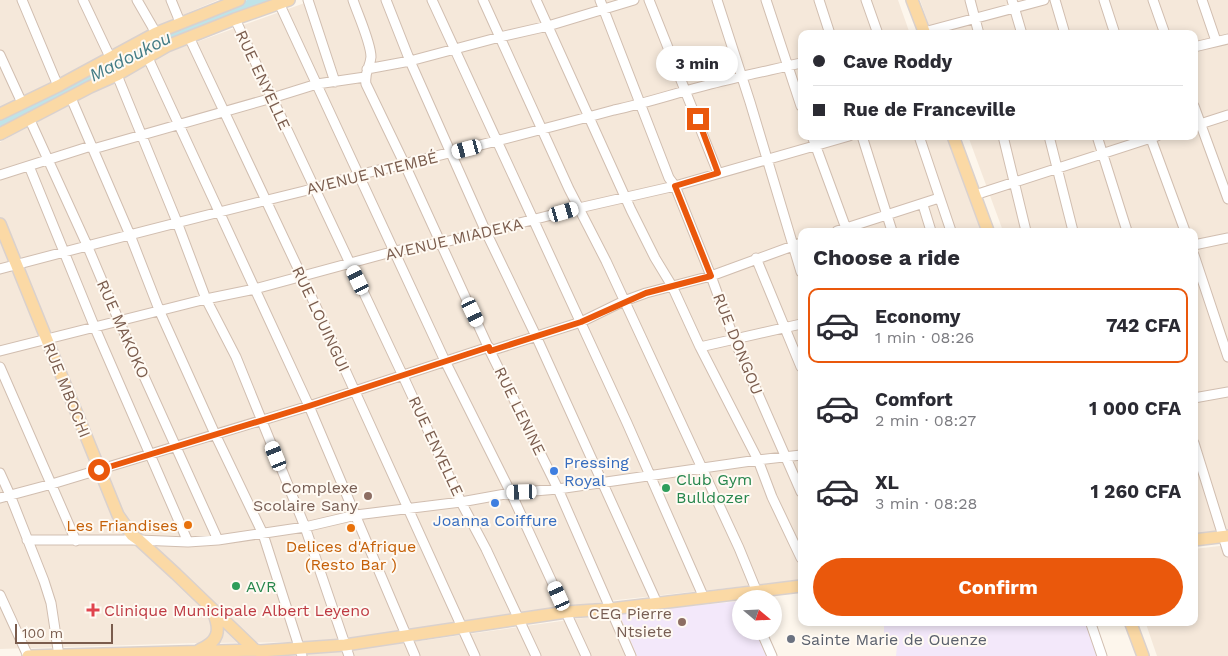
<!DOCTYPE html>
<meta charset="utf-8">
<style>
body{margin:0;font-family:"Work Sans",sans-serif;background:#f7f7f7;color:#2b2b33;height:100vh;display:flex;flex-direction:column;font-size:19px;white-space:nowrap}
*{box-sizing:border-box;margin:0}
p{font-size:16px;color:#7c7c81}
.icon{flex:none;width:28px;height:28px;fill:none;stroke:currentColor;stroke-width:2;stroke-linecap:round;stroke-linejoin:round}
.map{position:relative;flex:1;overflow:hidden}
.side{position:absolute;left:798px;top:228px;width:400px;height:398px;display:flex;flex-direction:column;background:#fff;border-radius:10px;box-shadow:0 2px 8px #0003}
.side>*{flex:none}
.top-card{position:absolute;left:798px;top:30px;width:400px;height:110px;border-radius:10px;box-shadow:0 2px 8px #0003;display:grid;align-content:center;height:110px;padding:0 15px;background:#fff}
.needle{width:32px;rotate:109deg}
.controls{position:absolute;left:732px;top:590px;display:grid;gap:10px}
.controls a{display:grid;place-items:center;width:50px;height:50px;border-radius:50%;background:#fff;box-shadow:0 2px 8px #0003;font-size:25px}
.scale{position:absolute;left:15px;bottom:12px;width:98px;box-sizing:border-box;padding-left:5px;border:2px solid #7a5c4d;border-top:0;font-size:14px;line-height:18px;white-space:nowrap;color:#7a5c4d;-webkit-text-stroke:4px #fffaf3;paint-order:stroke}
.end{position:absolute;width:22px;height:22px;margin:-11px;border:6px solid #ea580c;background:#fff;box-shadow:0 0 0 2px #fff}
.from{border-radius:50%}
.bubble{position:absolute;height:35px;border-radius:18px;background:#fff;box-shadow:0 2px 8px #0003;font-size:16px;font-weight:700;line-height:35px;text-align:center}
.car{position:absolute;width:15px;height:30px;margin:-15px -8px;border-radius:6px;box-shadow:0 0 4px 1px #0007;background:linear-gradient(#fff 24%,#345 0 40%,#fff 0 76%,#345 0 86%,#fff 0)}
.top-card b{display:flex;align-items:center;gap:18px;height:48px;font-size:19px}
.top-card b+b{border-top:1px solid #e1e1e2}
.top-card i{width:12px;height:12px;background:#2b2b33}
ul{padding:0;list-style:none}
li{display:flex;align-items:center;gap:15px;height:75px;margin:0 10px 8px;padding:0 5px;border:2px solid transparent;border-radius:10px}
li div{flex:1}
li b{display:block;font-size:19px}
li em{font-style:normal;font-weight:700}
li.active{border-color:#ea580c}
li>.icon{width:45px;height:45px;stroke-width:1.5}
h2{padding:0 15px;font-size:22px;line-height:60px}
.button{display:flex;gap:10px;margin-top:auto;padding:10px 15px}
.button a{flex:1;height:58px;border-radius:30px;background:#ea580c;color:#fff;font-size:20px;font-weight:700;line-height:58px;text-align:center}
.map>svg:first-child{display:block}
.residential{fill:#f5e8da}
.education{fill:#f3e8fa}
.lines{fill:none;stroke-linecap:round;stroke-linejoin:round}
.river{stroke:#bfe3e8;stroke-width:11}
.minor-casing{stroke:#d1beb0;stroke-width:11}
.major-casing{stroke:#dad1cd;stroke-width:14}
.minor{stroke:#fff;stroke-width:9}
.major{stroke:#fbd9a5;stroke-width:11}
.route{stroke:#ea580c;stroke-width:6}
.shop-dot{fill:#3f7fe0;stroke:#fffaf3;stroke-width:2}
.leisure-dot{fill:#2e9e5b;stroke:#fffaf3;stroke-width:2}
.education-dot{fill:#8d6e63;stroke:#fffaf3;stroke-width:2}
.food-dot{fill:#e8710a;stroke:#fffaf3;stroke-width:2}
.health-dot{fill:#e0444e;stroke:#fffaf3;stroke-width:2}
.worship-dot{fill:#6b7280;stroke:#fffaf3;stroke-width:2}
.labels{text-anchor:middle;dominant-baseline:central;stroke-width:4;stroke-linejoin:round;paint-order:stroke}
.street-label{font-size:16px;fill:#7a5c4d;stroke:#fffaf3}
.shop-label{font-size:16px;fill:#366cbe;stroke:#fffaf3;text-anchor:start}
.leisure-label{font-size:16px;fill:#27864d;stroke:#fffaf3;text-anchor:start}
.education-label{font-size:16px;fill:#785e54;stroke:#fffaf3;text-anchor:end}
.food-label{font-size:16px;fill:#c56008;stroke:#fffaf3;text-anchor:end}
.health-label{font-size:16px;fill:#be3a42;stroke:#fffaf3;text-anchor:start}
.worship-label{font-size:16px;fill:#5b616d;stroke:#fffaf3;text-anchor:start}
.water-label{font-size:18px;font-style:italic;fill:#437c86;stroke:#fffaf3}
</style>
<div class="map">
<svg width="1228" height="656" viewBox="0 0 1228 656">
<rect width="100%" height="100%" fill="#fdf6ec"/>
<!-- residential -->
<path class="residential" d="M0,0H218L159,25L0,109Z
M313,0H898L910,34H801V136H947L982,231H801V580L617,600L372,635L313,642L196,643L0,649V142L169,52Z
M920,0H1228V531L1194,535V231H1003L968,136H1194V34H932Z
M1228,545V656H1157L1145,621H1194V549Z
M619,613L637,656H264V654L420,641Z"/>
<!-- education -->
<path class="education" d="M741,601V631H756L767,656H637L619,613Z
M884,621H1085L1098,656H896L897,646L884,645Z"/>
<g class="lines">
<!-- river -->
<path class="river" d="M0,123L146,46L194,24L264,0"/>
<defs>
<path id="minor" d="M22,0L58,86
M83,0L110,57
M137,0L156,33
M171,0L180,22
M308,0L335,82
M353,0C358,15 371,43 371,57C370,68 364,72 366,84L405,165L490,351L558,489L631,656
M386,0L410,61L486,232L536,336L657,603
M432,0L627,423L704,598
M483,0L569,189L606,261L739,548L757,592
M536,0L631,210L655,258L672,286L700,347L758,460L772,497L801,558
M600,0L669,178L675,186L711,276L734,339L801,492
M649,0L718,173
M717,0L750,102L801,272
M766,0L801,106
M819,0L830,34
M866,0L878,34
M970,0L979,34
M1012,0L1022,34
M1055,0L1065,34
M1104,0L1115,34
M1153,0L1165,34
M1202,0L1216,41
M279,3L445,361L511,493L586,656
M235,19L403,376L461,502L486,549L536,656
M924,32L1044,0
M189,37L327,330L475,656
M1194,47L1228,39
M0,55L22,103
M148,58L309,406L415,656
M367,69L410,61L500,37L548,26L634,0
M117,75L177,222L206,299L236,357L305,527L349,656
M71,98L130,235L160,312L215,434L263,534L302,656
M1194,106L1228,199
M29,118L87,245L119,321L218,540
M1194,126L1228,115
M812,136L847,231
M862,136L892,231
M919,136L951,231
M1003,136L1026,231
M1049,136L1073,231
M1097,136L1127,231
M1150,136L1185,231
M93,149L272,98L317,84L365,77
M29,166L95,328L188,542
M0,175L91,146
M981,193L1157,136
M923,205L931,231
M837,231L939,198
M1194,245L1228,238
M1194,255L1228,357
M756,258L801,367
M0,269C101,242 202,216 304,191C323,186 342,179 362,174C446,154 530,133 614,110C647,103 679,92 711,84C741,76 771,70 801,63
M700,347L801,324
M0,351L206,299L255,289L395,251L441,243L579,208L675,186L849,136
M490,351L581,322L624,301L646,293L711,276L801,243
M0,367L76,541
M1194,398L1228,392
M1194,443L1228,552
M0,473L10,495L44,581L51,603L59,656
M0,498L52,484L309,406L489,347
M27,540H139L188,542L218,540L305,527L356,515L461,502L511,493L558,489L758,460L801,455
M0,595L28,656
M1090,621L1102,656
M761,631L772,656"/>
<path id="major" d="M912,0L925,34
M0,114L58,86L156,33L239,0
M0,134L90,87L117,75L167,46L235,19L289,0
M953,136L988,231
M0,224L118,515L132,535L139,540L176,574L255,650
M1194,540L1228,536
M1130,621L1143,656
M199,650C219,642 221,630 213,612
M28,656L255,650L260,651L345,645L566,612L610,609L801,586"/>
</defs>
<!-- minor casing -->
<use href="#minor" class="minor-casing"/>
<!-- major casing -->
<use href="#major" class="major-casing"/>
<!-- minor -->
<use href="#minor" class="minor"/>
<!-- major -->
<use href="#major" class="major"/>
</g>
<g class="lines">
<!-- route -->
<path class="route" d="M99,470L309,406L489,347L490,351L581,322L646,293L711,276L675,186L718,173L698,119"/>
</g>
<!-- markers -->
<g class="shop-dot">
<circle cx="554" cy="471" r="5"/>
<circle cx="495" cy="503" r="5"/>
</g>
<g class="leisure-dot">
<circle cx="666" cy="488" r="5"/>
<circle cx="236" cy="586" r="5"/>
</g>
<g class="education-dot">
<circle cx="368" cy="496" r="5"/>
<circle cx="682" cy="622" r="5"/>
</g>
<g class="food-dot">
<circle cx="188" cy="525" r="5"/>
<circle cx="351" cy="528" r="5"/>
</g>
<path class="health-dot" d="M90.5 602.5h5v5h5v5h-5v5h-5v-5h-5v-5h5z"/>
<circle class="worship-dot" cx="791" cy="639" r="5"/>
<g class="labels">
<!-- street labels -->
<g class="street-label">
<text transform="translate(263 80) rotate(65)">RUE ENYELLE</text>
<text transform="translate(372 173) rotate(-14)">AVENUE NTEMBÉ</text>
<text transform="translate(454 239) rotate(-13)">AVENUE MIADEKA</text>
<text transform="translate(321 319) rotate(65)">RUE LOUINGUI</text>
<text transform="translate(123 329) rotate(66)">RUE MAKOKO</text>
<text transform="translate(738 344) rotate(68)">RUE DONGOU</text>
<text transform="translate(67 390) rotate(68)">RUE MBOCHI</text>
<text transform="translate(520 411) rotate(64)">RUE LENINE</text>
<text transform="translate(436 446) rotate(65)">RUE ENYELLE</text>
</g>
<!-- shop labels -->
<g class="shop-label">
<text x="564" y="462">Pressing<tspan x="564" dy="18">Royal</tspan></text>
<text x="495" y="520" text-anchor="middle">Joanna Coiffure</text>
</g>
<!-- leisure labels -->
<g class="leisure-label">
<text x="676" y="479">Club Gym<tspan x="676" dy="18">Bulldozer</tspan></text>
<text x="246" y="586">AVR</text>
</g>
<!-- education labels -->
<g class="education-label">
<text x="358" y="487">Complexe<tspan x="358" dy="18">Scolaire Sany</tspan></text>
<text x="672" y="613">CEG Pierre<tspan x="672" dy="18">Ntsiete</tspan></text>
</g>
<!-- food labels -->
<g class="food-label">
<text x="178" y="525">Les Friandises</text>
<text x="351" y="546" text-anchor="middle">Delices d'Afrique<tspan x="351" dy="18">(Resto Bar )</tspan></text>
</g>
<!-- health labels -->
<g class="health-label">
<text x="104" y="610">Clinique Municipale Albert Leyeno</text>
</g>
<!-- worship labels -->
<g class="worship-label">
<text x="801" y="639">Sainte Marie de Ouenze</text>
</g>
<!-- water labels -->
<g class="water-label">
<text transform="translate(130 56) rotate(-27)">Madoukou</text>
</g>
</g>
</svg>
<div class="controls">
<a><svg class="needle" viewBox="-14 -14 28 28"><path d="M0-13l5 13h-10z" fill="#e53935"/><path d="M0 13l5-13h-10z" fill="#7c7c81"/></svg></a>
</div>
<div class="scale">100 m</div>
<i class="end from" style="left:99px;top:470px"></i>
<i class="end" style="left:698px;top:119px"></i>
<div class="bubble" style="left:656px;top:46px;width:82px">3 min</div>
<i class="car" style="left:467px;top:149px;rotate:255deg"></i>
<i class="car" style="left:564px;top:212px;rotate:74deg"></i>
<i class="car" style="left:358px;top:280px;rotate:334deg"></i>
<i class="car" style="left:473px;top:312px;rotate:155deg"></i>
<i class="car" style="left:276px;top:456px;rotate:338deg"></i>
<i class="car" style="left:522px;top:492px;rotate:268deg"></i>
<i class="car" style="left:559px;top:596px;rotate:336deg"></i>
<div class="top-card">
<b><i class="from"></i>Cave Roddy</b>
<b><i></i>Rue de Franceville</b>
</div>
<section class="side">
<h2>Choose a ride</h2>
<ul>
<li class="active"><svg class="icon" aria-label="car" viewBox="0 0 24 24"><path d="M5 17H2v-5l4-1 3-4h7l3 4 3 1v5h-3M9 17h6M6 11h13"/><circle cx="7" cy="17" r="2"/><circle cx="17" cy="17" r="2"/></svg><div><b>Economy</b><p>1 min · 08:26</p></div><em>742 CFA</em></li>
<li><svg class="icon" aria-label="car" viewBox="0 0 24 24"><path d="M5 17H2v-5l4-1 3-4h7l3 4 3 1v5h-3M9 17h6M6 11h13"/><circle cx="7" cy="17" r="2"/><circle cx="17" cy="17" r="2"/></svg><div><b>Comfort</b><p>2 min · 08:27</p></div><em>1 000 CFA</em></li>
<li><svg class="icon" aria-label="car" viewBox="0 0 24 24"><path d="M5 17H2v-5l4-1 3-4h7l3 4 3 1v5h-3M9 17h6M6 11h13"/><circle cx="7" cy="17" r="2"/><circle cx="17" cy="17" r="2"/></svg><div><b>XL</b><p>3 min · 08:28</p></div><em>1 260 CFA</em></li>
</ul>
<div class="button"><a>Confirm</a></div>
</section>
</div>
